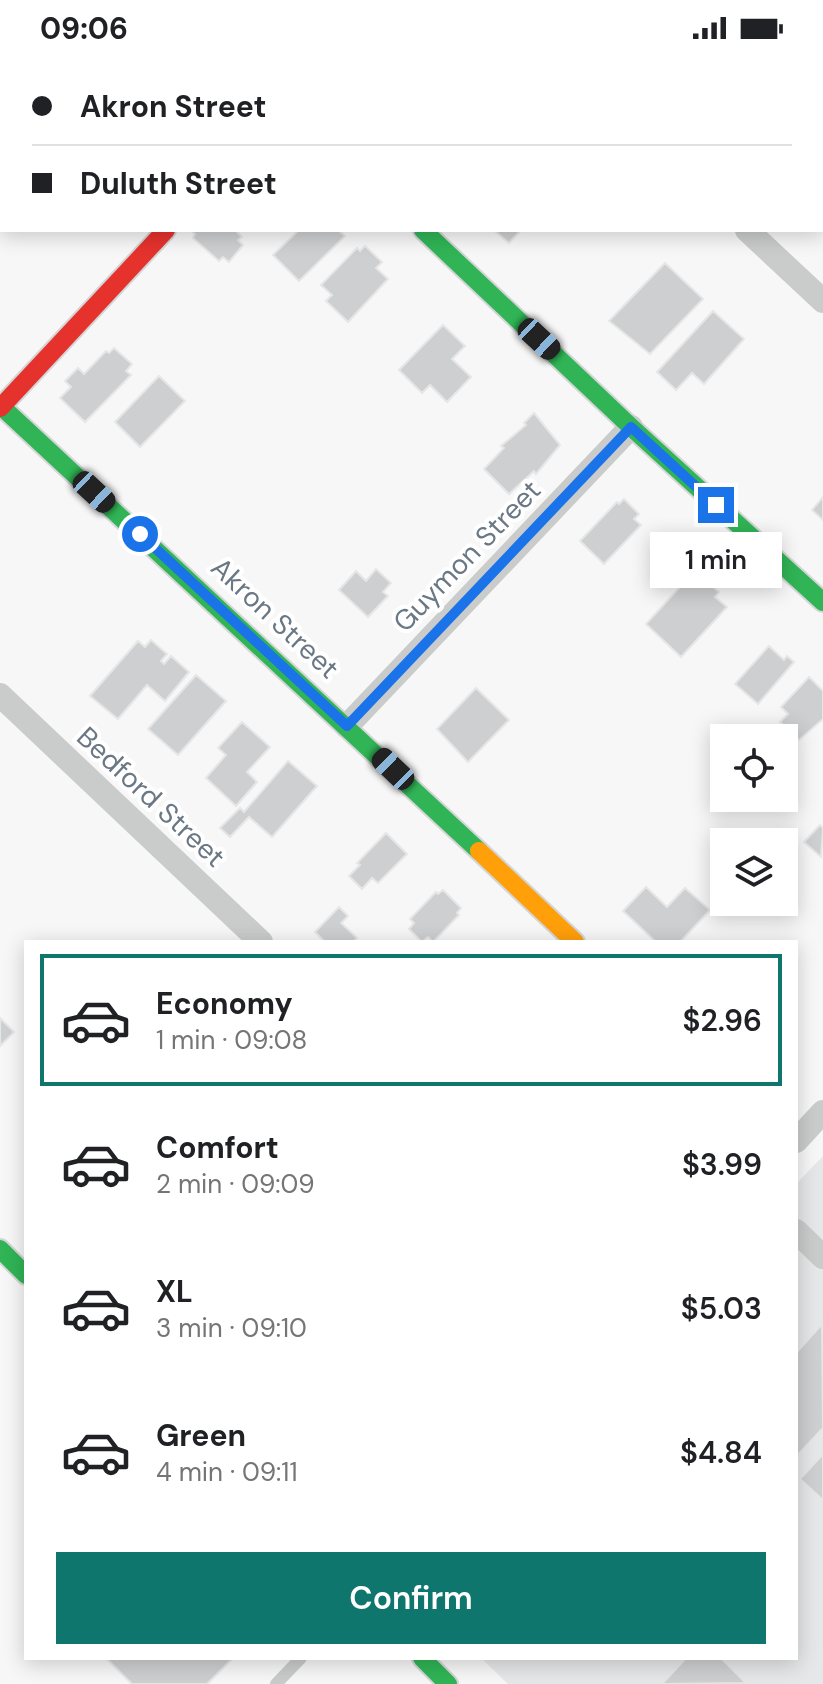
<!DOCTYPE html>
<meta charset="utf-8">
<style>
body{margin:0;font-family:"DM Sans",sans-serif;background:#f6f6f6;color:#202124;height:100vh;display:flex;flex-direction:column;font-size:30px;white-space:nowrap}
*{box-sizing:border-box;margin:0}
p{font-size:26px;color:#757577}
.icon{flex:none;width:44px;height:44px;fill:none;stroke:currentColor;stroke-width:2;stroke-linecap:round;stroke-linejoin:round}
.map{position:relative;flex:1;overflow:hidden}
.panel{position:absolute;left:24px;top:884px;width:774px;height:720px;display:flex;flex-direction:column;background:#fff;border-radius:0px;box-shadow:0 4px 20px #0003}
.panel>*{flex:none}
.guide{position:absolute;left:0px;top:0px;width:824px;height:176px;box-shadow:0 4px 20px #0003;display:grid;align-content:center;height:176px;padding:0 32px;background:#fff}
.buttons{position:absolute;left:710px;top:668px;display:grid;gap:16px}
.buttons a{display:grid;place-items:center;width:88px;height:88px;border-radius:0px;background:#fff;box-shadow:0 4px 20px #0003;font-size:40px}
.end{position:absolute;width:36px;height:36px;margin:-18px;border:10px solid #1a73e8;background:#fff;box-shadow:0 0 0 4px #fff}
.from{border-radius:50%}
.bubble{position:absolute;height:56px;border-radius:0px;background:#fff;box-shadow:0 4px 20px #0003;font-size:26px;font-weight:600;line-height:56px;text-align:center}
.car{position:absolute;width:24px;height:48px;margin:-24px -12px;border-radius:10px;box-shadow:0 0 6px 2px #0007;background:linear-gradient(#222 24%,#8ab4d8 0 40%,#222 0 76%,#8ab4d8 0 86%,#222 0)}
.guide b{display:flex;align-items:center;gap:28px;height:76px;font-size:30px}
.guide b+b{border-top:2px solid #e0e0e0}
.guide i{width:20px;height:20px;background:#202124}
ul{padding:14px 0 0;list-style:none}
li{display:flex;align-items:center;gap:24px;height:132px;margin:0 16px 12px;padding:0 16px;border:4px solid transparent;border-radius:0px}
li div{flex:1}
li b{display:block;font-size:30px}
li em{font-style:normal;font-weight:600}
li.selected{border-color:#0f766e}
li>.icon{width:72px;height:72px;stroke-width:1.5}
.action{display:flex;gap:16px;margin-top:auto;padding:16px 32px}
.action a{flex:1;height:92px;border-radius:0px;background:#0f766e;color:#fff;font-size:32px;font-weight:600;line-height:92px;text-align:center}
.status{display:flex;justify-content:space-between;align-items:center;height:56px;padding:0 40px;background:#fff;direction:ltr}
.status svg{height:22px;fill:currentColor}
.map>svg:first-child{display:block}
.built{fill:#e6e7e8}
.building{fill:#cecfd0;stroke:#e6e6e6;stroke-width:2}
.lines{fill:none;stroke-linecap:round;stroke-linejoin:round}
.fast-casing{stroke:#d4d5d6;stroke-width:22}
.slow-casing{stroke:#d4d5d6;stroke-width:22}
.jam-casing{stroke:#d4d5d6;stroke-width:22}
.lane{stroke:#cacccc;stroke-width:12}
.street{stroke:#cacccc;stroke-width:24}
.fast{stroke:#30b455;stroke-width:18}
.slow{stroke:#ff9f0a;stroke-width:18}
.jam{stroke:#e5322d;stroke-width:18}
.route{stroke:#1a73e8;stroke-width:10}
.labels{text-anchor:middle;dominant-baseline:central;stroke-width:8;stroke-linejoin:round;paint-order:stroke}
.street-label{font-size:28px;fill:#6a7885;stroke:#fff}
</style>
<div class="status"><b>09:06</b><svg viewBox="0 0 49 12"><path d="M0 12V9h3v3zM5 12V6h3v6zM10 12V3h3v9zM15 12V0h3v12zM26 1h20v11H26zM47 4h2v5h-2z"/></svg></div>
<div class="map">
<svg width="823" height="1628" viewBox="0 0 823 1628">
<rect width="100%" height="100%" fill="#f7f7f7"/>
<!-- built -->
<path class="built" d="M823,1100V1628H508L481,1602H796V1128Z"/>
<!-- building -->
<path class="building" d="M191,174H235L242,181L238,184L243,189L229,206L223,201L219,205L193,182L195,178Z
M299,174H338L345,180L299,225L273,199Z
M494,174H521L509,187Z
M365,190L382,206L376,212L388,223L348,266L326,245L332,239L321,229L357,192L360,195Z
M665,207L703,243L650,298L609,265Z
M713,255L744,283L704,328L692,317L676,334L657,316Z
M443,269L465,290L452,303L471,321L447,346L430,329L422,337L399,314Z
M114,292L132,308L126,315L131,319L85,366L60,342L71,331L65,325L78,312L84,318L106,295L109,297Z
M159,320L185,345L140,391L115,366Z
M534,357L560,389L536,418L534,415L509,438L484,413L504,392L501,390L526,369L524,367Z
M823,441V464L812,454Z
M624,443L639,458L634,463L641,469L604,508L580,485L617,446L619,448Z
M376,513L391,527L383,536L388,540L368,561L339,534L356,515L366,525Z
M690,520L701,530L706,525L719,536L715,541L727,551L681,601L646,568Z
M151,584L167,598L161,605L164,608L171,600L189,616L165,645L147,629L118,663L90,640L138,585L145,591Z
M769,590L784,604L787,600L794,606L758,648L735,628Z
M196,619L226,645L178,699L148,673Z
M809,621L823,635V663L799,684L780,666L788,658L781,651Z
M476,632L509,664L468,706L437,673Z
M242,666L270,691L247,716L257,726L236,750L206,722L226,699L218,692Z
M288,705L317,730L272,781L249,761L230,781L220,772L240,752L244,756Z
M820,769L823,772L821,801L804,786Z
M386,777L407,798L378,827L372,822L362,833L349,820L360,809L357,807Z
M646,831L667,851L685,832L710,854L680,886H656L623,855Z
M443,834L461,852L457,857L459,859L433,886L428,881L422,886L409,873L414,867L410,863L436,836L438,838Z
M339,851L348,860L341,867L357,882L353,886H322L323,884L315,876Z
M0,962L14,976L0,990Z
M822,1268L823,1372L796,1401V1297Z
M823,1398V1444L800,1423Z
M106,1602H233L207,1628H132Z
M686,1602H721L746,1627L662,1628Z"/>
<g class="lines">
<defs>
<path id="fast" d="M423,174L631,371L823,546
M2,351L479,795
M0,1193L26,1219
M422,1602L448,1628"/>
<path id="slow" d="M479,795L575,886"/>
<path id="jam" d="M327,2L329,0
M0,352L166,174"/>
</defs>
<!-- fast casing -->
<use href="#fast" class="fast-casing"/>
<!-- slow casing -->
<use href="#slow" class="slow-casing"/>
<!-- jam casing -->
<use href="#jam" class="jam-casing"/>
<!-- lane -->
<path class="lane" d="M276,1628L301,1602"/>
<!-- street -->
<path class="street" d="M130,0L132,2
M560,0L562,2
M747,174L823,245
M0,639L261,886
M347,670L631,371
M796,1085L823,1056
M796,1175L823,1201"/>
<!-- fast -->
<use href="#fast" class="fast"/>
<!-- slow -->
<use href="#slow" class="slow"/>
<!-- jam -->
<use href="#jam" class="jam"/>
</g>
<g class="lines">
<!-- route -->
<path class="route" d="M140,478L347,670L631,371L716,449"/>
</g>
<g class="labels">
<!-- street labels -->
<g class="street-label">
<text transform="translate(467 500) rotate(-46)">Guymon Street</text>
<text transform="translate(275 562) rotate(43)">Akron Street</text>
<text transform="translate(151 741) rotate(43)">Bedford Street</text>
</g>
</g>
</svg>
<div class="buttons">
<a><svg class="icon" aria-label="locate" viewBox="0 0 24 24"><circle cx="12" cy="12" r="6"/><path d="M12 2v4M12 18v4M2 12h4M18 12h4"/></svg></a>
<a><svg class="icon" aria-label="layers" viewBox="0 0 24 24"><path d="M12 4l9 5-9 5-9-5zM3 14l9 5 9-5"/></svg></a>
</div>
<i class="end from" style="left:140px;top:478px"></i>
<i class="end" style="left:716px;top:449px"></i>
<div class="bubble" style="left:650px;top:476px;width:132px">1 min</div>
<i class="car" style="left:539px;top:283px;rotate:133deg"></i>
<i class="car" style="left:94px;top:436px;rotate:133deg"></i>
<i class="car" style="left:393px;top:713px;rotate:314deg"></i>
<div class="guide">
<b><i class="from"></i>Akron Street</b>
<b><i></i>Duluth Street</b>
</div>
<section class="panel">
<ul>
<li class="selected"><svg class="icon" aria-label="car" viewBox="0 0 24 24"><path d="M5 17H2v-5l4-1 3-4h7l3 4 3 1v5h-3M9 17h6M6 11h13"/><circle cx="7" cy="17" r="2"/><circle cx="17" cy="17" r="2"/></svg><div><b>Economy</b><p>1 min · 09:08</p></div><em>$2.96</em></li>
<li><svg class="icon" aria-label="car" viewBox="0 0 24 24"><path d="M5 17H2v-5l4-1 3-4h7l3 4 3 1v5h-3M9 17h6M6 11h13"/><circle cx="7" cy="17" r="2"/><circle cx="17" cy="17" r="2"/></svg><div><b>Comfort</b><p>2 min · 09:09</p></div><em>$3.99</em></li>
<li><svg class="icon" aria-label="car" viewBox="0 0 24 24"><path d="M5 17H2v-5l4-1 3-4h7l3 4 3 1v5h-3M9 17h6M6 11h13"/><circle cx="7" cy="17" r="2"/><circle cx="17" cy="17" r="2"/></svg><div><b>XL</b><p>3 min · 09:10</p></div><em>$5.03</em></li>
<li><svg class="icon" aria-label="car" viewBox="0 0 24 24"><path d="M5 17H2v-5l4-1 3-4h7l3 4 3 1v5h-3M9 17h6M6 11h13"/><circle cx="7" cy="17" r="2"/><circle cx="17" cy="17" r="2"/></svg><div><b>Green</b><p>4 min · 09:11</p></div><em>$4.84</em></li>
</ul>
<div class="action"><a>Confirm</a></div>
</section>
</div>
